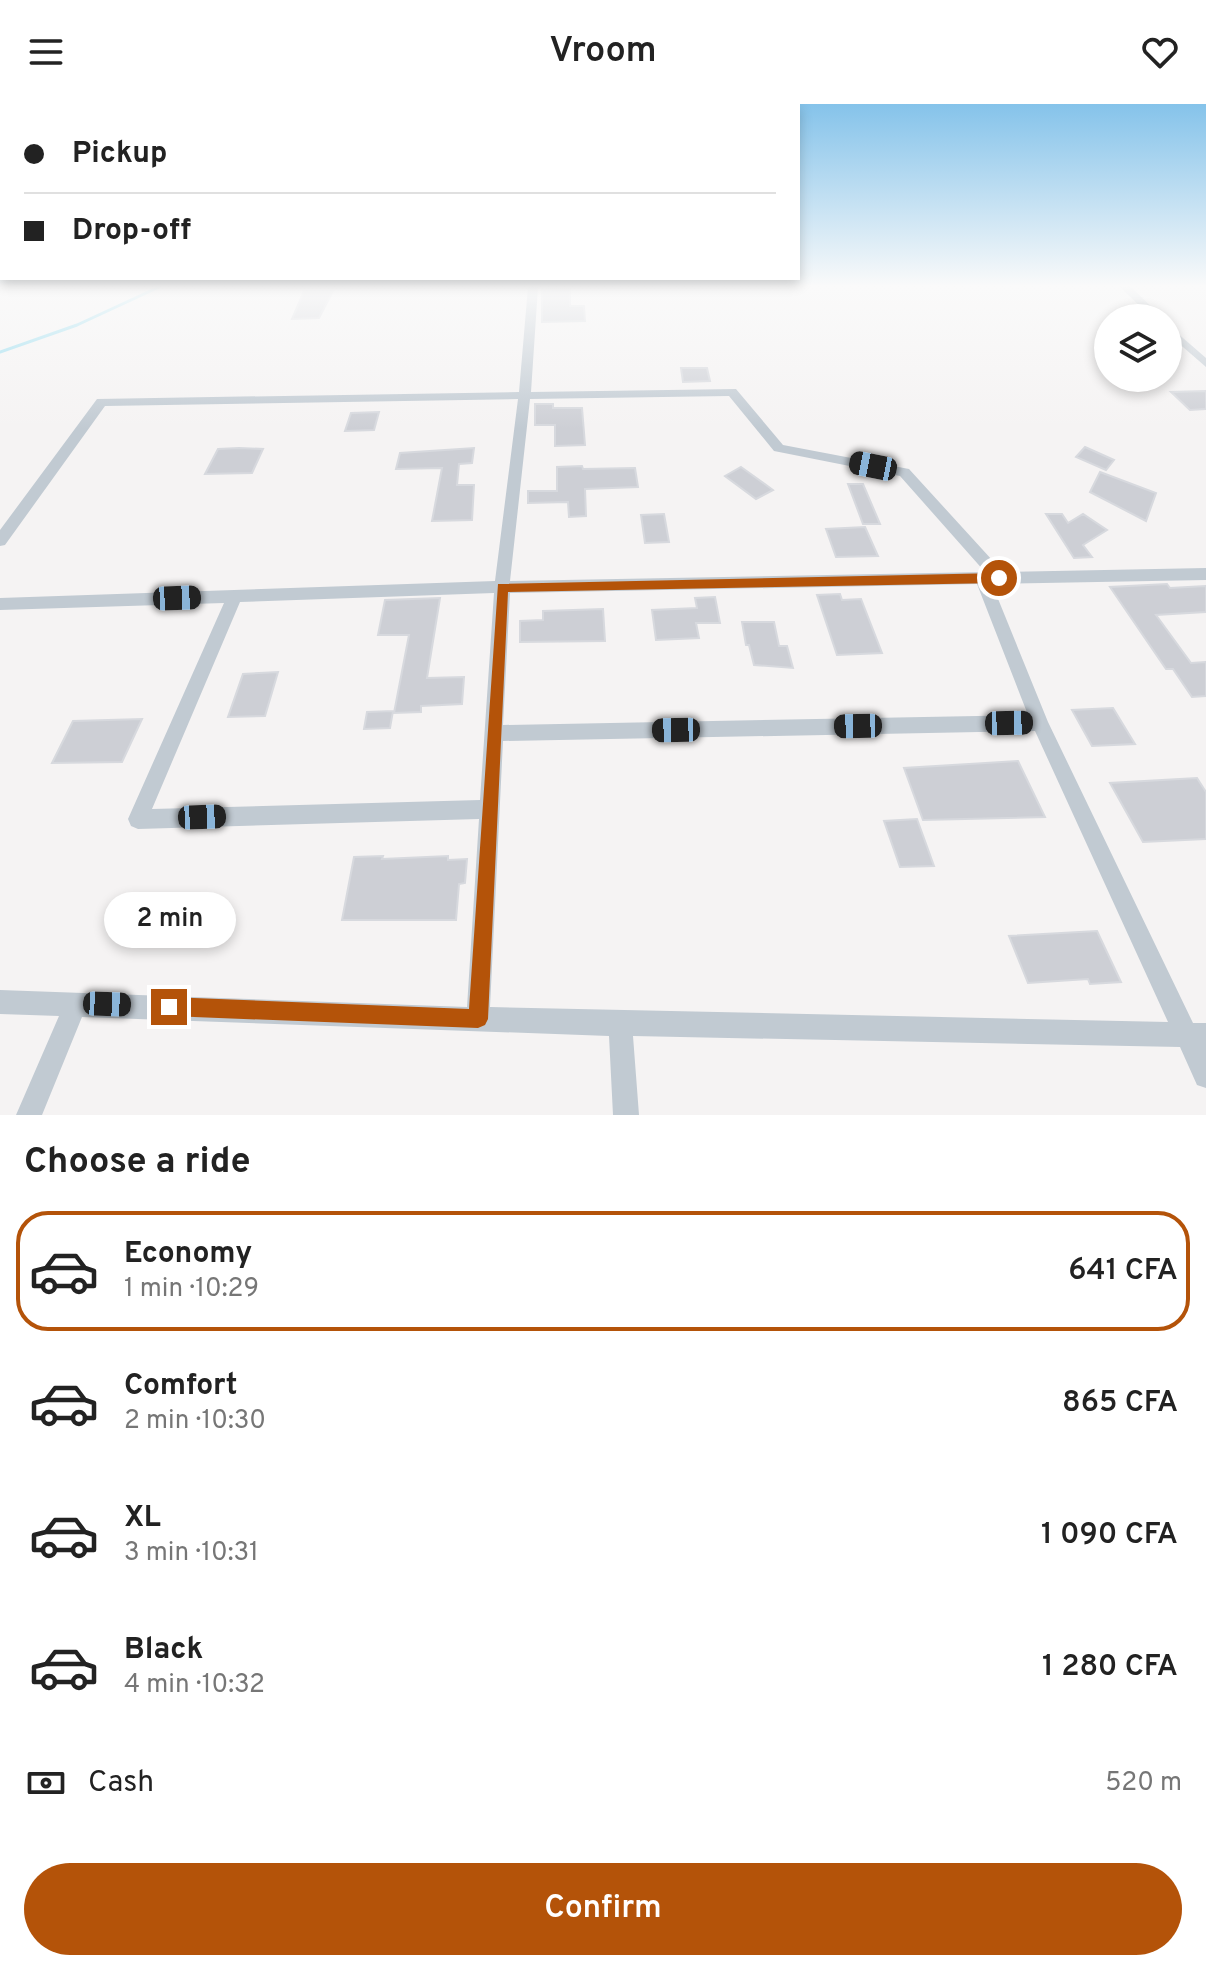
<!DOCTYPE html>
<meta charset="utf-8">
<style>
body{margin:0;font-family:Overpass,sans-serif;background:#f2f2f2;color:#222;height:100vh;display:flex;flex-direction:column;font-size:30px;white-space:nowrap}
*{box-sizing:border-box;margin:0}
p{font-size:26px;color:#767676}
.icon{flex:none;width:44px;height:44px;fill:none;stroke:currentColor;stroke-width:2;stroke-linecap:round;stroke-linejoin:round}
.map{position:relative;height:1011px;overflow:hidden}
.side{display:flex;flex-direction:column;background:#fff;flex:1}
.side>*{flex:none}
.banner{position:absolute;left:0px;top:0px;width:800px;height:176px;box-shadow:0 4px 12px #0003;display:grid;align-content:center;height:176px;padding:0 24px;background:#fff}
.buttons{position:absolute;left:1094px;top:200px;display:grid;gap:16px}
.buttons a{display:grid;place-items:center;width:88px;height:88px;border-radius:50%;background:#fff;box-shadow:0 4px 12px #0003;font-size:40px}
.end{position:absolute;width:36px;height:36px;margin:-18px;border:10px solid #b45309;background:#fff;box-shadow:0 0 0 4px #fff}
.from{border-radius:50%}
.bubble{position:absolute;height:56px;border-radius:28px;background:#fff;box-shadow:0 4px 12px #0003;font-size:26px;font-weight:600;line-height:56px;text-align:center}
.car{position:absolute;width:24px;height:48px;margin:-24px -12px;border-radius:10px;box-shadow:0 0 6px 2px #0007;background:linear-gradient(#222 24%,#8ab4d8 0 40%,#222 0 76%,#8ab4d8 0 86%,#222 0)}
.banner b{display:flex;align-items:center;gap:28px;height:76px;font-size:30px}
.banner b+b{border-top:2px solid #e0e0e0}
.banner i{width:20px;height:20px;background:#222}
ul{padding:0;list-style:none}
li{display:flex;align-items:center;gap:24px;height:120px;margin:0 16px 12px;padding:0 8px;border:4px solid transparent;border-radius:32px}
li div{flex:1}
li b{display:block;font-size:30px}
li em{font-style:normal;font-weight:600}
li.current{border-color:#b45309}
li>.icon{width:72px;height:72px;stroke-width:1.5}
h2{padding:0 24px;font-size:36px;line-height:96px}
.pay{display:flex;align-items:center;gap:20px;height:88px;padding:0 24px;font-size:30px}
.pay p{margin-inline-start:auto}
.primary-button{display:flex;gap:16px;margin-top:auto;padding:16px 24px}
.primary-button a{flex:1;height:92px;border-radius:48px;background:#b45309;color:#fff;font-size:32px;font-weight:600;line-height:92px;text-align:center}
header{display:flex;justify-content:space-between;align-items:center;height:104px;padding:0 24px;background:#fff;font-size:36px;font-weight:600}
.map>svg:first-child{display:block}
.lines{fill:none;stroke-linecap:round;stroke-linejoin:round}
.stream{stroke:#90daee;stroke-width:3}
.building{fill:#cdcfd5;stroke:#d7d9de;stroke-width:2}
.street{fill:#c1cad2;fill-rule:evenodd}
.route{fill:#b45309}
</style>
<header><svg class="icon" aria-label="menu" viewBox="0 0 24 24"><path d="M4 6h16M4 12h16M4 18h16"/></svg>Vroom<svg class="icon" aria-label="heart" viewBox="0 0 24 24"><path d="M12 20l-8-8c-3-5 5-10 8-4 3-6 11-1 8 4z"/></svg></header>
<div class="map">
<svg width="1206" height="1011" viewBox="0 0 1206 1011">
<rect width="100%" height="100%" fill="#f5f3f3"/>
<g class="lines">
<!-- stream -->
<path class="stream" d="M0,248L77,221L159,183"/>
</g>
<!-- building -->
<path class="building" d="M570,185V202H584L585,217L542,218V186Z
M304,187H333L319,214L292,215Z
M681,264H707L710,277L683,278Z
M1206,287V305L1190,306L1171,288Z
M535,300H553V304H582L585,341L555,342V321H535Z
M379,308L374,326L345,327L351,309Z
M1085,343L1114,356L1106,366L1076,353Z
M474,344L472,359L459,360L457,381H474L472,416L432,417L442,364L396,365L400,349Z
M218,345L239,344L263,345L252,369L205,370Z
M582,362L583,365L635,364L638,383L585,385L586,412L569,413L568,398L528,399V387H557V363Z
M741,363L773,386L756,395L725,372Z
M1100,368L1156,389L1146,417L1090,388Z
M848,380H863L880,420H863Z
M664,410L669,438L645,439L641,411Z
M1046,410H1062L1068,419L1083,410L1107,426L1083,441L1092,453L1074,454Z
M865,423L878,452L836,453L826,425Z
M1167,480L1170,484L1206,482V508L1156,511L1191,559L1206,558V592L1192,593L1173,565H1166L1110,483Z
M840,490L842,496L861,495L882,549L837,551L817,491Z
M715,493L720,519H696L699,534L656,536L652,506L697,504L695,494Z
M440,494L427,574L464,573L462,600L421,602V608L394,609L409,531H378L385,496Z
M603,505L605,537L520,538V517L543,516V507Z
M742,518H774L779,542H787L793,564L754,561L749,541H746Z
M278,568L265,612L228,613L243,570Z
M1113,604L1135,640L1092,642L1072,606Z
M393,607L390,624L364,625L367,608Z
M142,615L122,658L52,659L73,617Z
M1018,657L1045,713L923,716L904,664Z
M1197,674L1206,688V735L1143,738L1110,679Z
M917,715L934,762L900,763L884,717Z
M383,752L382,755L448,752V756L467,755L465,779L459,780L456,816H342L354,753Z
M1097,827L1121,878L1090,880L1088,875L1028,879L1009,832Z"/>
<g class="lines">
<!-- street -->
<path class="street" d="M528,183H538L531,288L736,285L783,341L909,365L1003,468L1206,464V476L992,480L1048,618L1193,919H1206V984L1197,981L1180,943L633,932L639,1011H613L609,932L82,913L42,1011H16L59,912L0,910V886L467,903L479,715L138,725L131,722L128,715L224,499L0,506V494L495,477L518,295L105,302L5,441L0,442V426L97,295L519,288ZM729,292L774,347L900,372L985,468L510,477L530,295ZM977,480L1028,611L503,621L510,489ZM494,489L480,696L152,705L240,498ZM1035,627L1168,918L490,903L503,637Z
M1120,183H1131L1163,214H1152Z
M1168,221L1206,254V263L1168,230Z"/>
</g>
<!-- sky -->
<linearGradient id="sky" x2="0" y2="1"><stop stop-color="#85c3ea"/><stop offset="0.56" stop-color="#fafafa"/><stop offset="1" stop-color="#fafafa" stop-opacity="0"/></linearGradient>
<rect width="1206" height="325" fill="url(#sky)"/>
<!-- route -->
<path class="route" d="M999,469L1005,474L999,479L508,488L488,915L485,921L478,924L169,912L162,909L159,903L162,896L169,893L469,905L498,480Z"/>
</svg>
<div class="buttons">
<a><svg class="icon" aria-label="layers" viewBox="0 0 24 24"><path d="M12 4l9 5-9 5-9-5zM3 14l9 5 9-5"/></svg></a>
</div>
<i class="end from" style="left:999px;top:474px"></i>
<i class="end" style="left:169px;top:903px"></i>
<div class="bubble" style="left:104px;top:788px;width:132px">2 min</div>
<i class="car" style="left:873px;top:362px;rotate:281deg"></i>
<i class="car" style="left:177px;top:494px;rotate:88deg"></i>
<i class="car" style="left:1009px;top:619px;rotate:89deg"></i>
<i class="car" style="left:858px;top:622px;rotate:269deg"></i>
<i class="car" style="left:676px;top:626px;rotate:269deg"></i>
<i class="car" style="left:202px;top:713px;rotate:88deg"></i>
<i class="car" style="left:107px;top:900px;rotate:92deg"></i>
<div class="banner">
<b><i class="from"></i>Pickup</b>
<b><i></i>Drop-off</b>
</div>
</div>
<section class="side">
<h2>Choose a ride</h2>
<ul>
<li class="current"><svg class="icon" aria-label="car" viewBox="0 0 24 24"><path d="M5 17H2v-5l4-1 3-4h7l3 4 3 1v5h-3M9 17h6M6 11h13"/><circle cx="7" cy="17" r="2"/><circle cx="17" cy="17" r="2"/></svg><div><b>Economy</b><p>1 min · 10:29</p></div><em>641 CFA</em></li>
<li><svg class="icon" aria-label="car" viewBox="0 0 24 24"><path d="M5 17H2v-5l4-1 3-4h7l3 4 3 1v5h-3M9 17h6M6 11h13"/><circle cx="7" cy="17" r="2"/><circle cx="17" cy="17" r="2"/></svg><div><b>Comfort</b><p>2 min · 10:30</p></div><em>865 CFA</em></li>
<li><svg class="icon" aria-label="car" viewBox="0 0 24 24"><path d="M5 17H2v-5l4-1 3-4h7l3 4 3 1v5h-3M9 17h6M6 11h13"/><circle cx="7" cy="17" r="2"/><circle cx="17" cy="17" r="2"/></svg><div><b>XL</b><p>3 min · 10:31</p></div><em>1 090 CFA</em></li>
<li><svg class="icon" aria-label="car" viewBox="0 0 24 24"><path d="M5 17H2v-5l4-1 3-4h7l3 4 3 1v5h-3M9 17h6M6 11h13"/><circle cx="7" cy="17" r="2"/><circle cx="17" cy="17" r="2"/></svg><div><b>Black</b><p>4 min · 10:32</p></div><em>1 280 CFA</em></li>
</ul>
<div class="pay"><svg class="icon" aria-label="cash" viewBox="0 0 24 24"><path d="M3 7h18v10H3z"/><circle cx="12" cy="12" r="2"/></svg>Cash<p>520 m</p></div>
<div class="primary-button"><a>Confirm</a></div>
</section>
